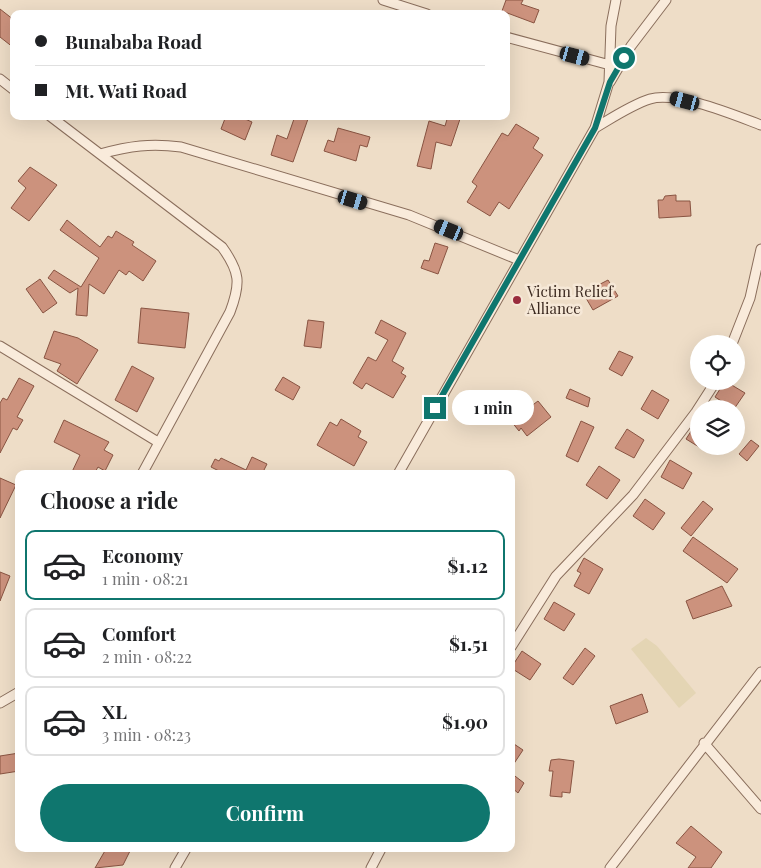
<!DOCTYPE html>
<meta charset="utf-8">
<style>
body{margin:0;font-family:"Playfair Display",serif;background:#f6f6f6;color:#202124;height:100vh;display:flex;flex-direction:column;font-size:19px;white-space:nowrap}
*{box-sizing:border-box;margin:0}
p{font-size:16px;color:#757577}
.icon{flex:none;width:28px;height:28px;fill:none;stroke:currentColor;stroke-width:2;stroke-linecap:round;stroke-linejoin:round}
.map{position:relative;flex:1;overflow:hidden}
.drawer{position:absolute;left:15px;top:470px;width:500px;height:382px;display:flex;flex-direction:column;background:#fff;border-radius:10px;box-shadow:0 5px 20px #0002}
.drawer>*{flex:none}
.hud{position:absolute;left:10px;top:10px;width:500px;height:110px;border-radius:10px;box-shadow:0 5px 20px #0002;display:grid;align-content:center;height:110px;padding:0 25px;background:#fff}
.tools{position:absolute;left:690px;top:335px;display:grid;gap:10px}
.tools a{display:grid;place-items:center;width:55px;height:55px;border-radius:50%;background:#fff;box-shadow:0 5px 20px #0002;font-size:25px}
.end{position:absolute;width:22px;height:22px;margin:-11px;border:6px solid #0f766e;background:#fff;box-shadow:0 0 0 2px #fff}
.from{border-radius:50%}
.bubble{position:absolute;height:35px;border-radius:18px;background:#fff;box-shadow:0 5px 20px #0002;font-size:16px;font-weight:700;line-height:35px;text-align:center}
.car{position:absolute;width:15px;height:30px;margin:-15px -8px;border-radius:6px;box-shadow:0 0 4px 1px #0007;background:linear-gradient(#222 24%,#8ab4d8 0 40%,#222 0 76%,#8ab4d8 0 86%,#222 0)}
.hud b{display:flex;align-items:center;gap:18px;height:48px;font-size:19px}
.hud b+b{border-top:1px solid #e0e0e0}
.hud i{width:12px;height:12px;background:#202124}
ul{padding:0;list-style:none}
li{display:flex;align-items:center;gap:15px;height:70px;margin:0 10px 8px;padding:0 15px;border:2px solid #e0e0e0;border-radius:10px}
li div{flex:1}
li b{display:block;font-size:19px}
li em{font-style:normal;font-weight:700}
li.on{border-color:#0f766e}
li>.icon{width:45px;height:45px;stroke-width:1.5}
h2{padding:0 25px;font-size:22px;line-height:60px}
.action{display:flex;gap:10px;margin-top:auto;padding:10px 25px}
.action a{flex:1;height:58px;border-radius:30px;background:#0f766e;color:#fff;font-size:20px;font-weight:700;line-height:58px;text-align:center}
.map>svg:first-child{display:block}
.farmland{fill:#e4d5b4}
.building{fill:#cc927d;stroke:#895442}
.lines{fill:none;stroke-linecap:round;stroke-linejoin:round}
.street-casing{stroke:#8a6e5c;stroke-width:11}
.street{stroke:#f9ebdb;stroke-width:9}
.route{stroke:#0f766e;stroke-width:6}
.poi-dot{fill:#992c3d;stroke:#f6e8d7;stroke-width:2}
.labels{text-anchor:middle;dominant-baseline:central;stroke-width:5;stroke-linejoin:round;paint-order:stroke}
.poi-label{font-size:15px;fill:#3b2920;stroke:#f6e8d7;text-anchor:start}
</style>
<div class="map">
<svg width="761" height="868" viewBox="0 0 761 868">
<rect width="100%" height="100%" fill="#eeddc7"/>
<!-- farmland -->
<path class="farmland" d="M646,638L657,646L696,693L679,708L631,649Z"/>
<!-- building -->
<path class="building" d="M506,0H523L521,4L539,10L534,23L502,11Z
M0,9L14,20V48L0,37Z
M226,116H238L252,122L245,140L221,129Z
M295,116H309L293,162L271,155L277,135L287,139Z
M448,116H461L451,146L436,142L431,169L417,166L429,121L445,126Z
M516,124L539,138L533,148L543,155L509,209L499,202L490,216L467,202L477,186L472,182L502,133L508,136Z
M338,128L370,137L367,147L360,145L356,161L324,151L328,140L334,142Z
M30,167L57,185L29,221L11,208L26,188L18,181Z
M676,195V201H690L691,216L659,218L658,200H663L665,196Z
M67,220L100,247L108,236L112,238L116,231L134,242L132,245L156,261L143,281L129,271L126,275L119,270L104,294L89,284L87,316L76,315L78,288L70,293L48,278L54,270L81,287L99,258L60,230Z
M435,243L448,247L438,274L421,268L424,260L429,261Z
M40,279L57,303L43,313L26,289Z
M608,280L618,296L593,310L583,293Z
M141,308L189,313L185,348L138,343Z
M308,320L324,322L321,348L304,346Z
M381,320L406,333L392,361L404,368L401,373L406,376L393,398L366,383L362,389L353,383L368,357L376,361L388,340L375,333Z
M54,331L78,338L98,350L77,384L57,371L61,364L44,358Z
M619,351L633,357L622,376L609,369Z
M132,366L154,378L137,412L115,400Z
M283,377L300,387L293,400L275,390Z
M19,378L34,386L17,417L23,420L17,430L13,428L0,453V403L3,398L7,400Z
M725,381L745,393L734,409L715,397Z
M570,389L590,398L588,407L566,398Z
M652,390L669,400L658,419L641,409Z
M538,401L551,417L527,436L521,428L519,431L511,421L516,417L515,414L524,407L526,410Z
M341,419L361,431L358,437L367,442L354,466L317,445L330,422L337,426Z
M699,419V447L686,439Z
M64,420L109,442L104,450L113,455L105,471L98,467L94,474H71L80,455L54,442Z
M581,421L594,427L578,462L566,456Z
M627,429L644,440L634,458L615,448Z
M751,440L759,446L747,461L739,454Z
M252,457L267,464L262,474H225L211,467L215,459L219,461L221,458L246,470Z
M670,460L692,473L683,489L661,477Z
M599,466L620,480L607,499L586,485Z
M0,478L16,485L0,518Z
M645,499L665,513L653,530L633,516Z
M703,501L713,509L691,536L681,528Z
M693,537L738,569L727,583L683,551Z
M584,558L603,569L589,594L574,586L581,573L577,571Z
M0,572L10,576L0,601Z
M722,586L732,606L693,619L686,601Z
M554,602L575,614L564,631L544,619Z
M585,648L595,656L573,685L563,678Z
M522,651L541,664L530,680L511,668Z
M642,694L648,712L616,724L610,706Z
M511,742L523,750L511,768Z
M19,753V771L0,774V756Z
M559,759L574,761L570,793L562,792V797L550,796L553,771H549L551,760Z
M511,773L524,783L518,793L511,787Z
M691,826L722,852L711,868H688L696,857L676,843Z
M106,849H131L123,865L95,868Z"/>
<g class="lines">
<defs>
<path id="street" d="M383,0L427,14
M506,37L610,65
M0,79L14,90
M610,82L631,46L666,0
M50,116L222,247C240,272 241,283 230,312L142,474
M595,128C612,118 631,105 650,99C677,91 734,115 761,125
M100,154C130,146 150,143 181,147L409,215L519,260
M732,344L750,298L761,249
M0,346L158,442
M398,474L595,128L609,82L611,26L616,0
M511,647L556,576L633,495L696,412L716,381
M0,703L19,692
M704,743L761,809
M175,868L186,849
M371,868L381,849
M610,868L761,672"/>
</defs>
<!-- street casing -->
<use href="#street" class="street-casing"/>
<!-- street -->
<use href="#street" class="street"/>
</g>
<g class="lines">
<!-- route -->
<path class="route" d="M435,408L595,128L610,82L624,58"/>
</g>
<!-- markers -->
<circle class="poi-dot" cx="517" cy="300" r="5"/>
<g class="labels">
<!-- poi labels -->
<g class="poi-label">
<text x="527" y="291">Victim Relief<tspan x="527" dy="17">Alliance</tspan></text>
</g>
</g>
</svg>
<div class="tools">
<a><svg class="icon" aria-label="locate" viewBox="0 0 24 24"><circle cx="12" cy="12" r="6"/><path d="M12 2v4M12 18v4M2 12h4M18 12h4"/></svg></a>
<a><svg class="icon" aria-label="layers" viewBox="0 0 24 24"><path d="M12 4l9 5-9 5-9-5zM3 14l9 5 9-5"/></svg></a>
</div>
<i class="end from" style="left:624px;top:58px"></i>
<i class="end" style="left:435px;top:408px"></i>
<div class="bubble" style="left:452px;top:390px;width:82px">1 min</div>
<i class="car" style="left:575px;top:56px;rotate:105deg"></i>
<i class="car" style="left:685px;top:101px;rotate:285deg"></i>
<i class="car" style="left:353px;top:200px;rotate:107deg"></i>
<i class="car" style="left:449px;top:230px;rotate:292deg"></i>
<div class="hud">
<b><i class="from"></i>Bunababa Road</b>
<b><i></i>Mt. Wati Road</b>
</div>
<section class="drawer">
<h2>Choose a ride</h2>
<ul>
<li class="on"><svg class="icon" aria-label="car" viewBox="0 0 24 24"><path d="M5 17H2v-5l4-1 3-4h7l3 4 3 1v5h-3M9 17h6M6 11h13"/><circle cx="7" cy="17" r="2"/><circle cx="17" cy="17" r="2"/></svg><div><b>Economy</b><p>1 min · 08:21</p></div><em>$1.12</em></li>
<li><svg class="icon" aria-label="car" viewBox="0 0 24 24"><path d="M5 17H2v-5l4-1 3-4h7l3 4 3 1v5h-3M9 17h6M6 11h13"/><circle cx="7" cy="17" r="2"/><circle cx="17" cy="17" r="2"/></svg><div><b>Comfort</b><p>2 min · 08:22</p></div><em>$1.51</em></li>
<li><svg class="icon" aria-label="car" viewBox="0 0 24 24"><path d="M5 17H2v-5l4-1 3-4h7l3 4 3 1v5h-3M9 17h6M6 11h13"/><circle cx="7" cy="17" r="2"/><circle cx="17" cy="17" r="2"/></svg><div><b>XL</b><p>3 min · 08:23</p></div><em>$1.90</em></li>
</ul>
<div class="action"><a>Confirm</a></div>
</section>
</div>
